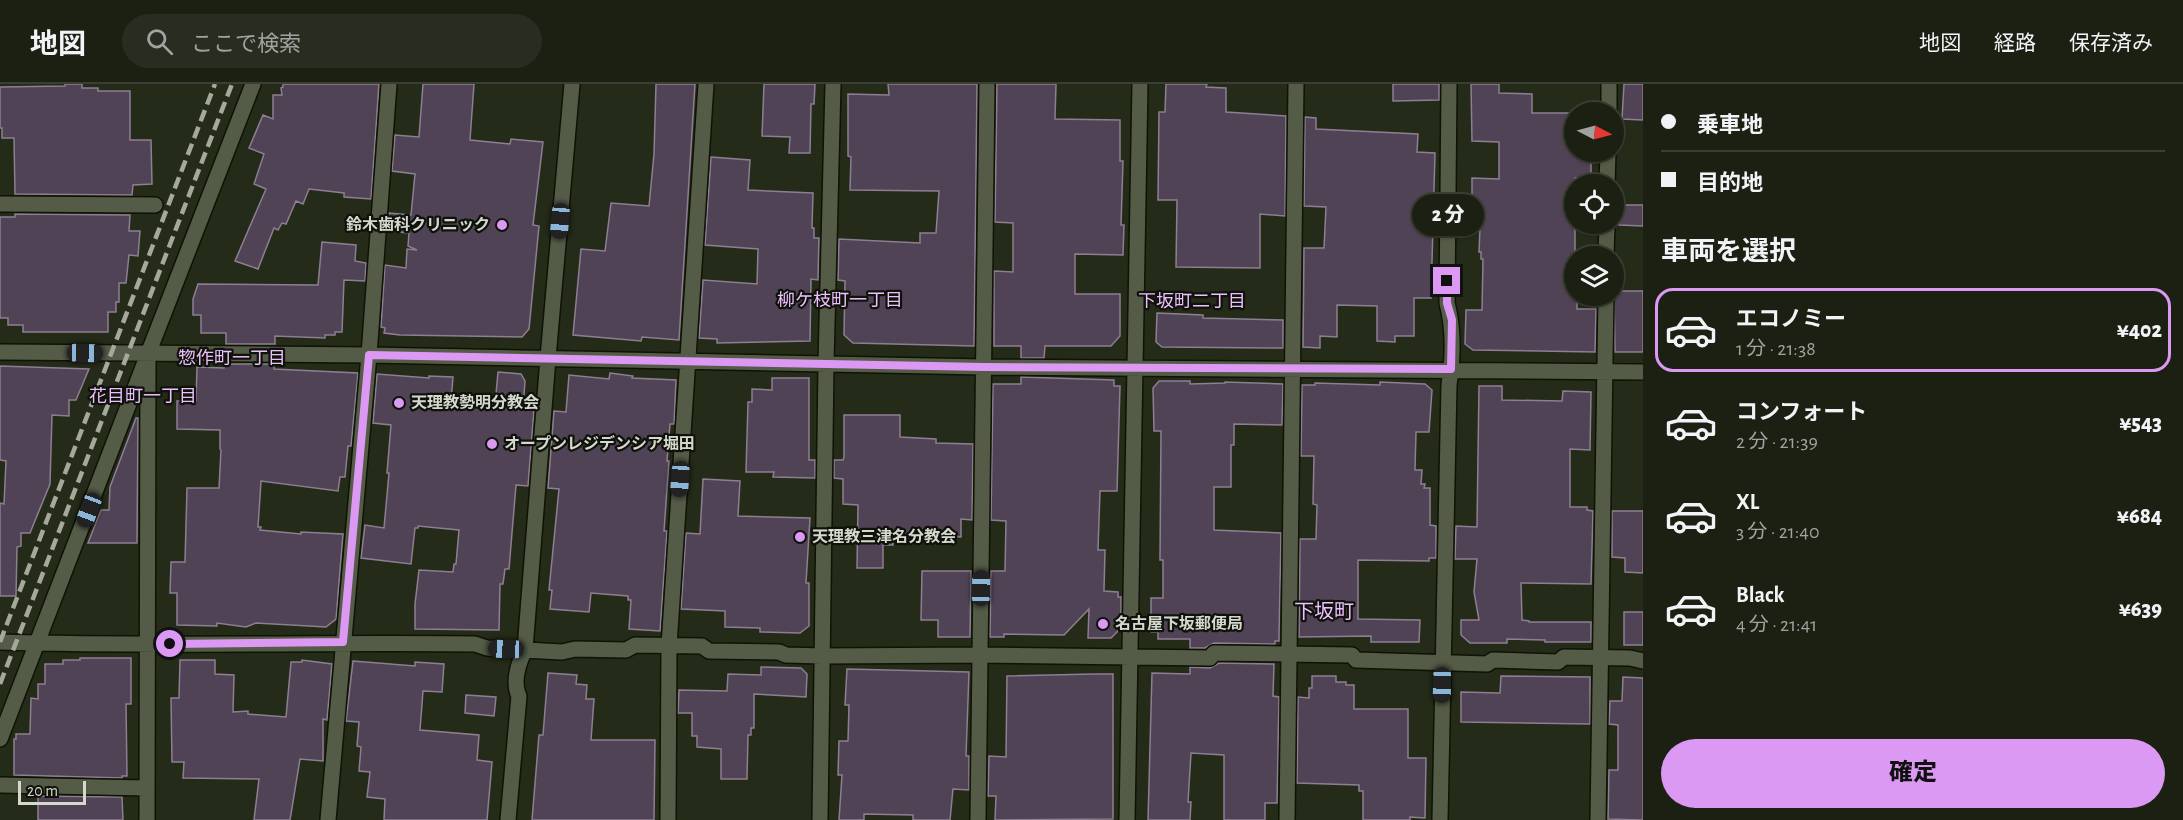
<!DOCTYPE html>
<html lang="ja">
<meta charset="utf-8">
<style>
body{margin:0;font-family:"Alegreya Sans","Noto Sans JP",sans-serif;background:#292d21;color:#f1f3f6;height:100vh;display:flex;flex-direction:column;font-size:22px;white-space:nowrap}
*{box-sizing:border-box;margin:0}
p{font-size:20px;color:#a0a3a0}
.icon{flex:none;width:33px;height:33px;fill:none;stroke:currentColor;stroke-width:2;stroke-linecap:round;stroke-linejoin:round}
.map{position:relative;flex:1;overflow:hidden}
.side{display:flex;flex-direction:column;background:#1c2013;width:540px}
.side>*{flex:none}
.banner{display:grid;align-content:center;height:132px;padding:0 18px;background:#1c2013}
.needle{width:39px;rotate:96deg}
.tools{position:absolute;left:1564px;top:18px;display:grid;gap:12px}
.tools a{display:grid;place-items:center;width:60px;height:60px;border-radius:50%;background:#1c2013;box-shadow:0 2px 4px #0004,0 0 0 2px #3a3e33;font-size:30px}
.scale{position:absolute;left:18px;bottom:15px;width:68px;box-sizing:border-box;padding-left:6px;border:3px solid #d4d8cd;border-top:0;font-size:16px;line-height:21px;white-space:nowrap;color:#d4d8cd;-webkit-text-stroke:4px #0f120a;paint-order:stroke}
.end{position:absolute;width:27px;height:27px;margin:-14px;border:8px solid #dc99f4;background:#111;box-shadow:0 0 0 3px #111}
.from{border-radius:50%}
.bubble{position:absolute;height:42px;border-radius:21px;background:#1c2013;box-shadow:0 2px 4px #0004,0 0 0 2px #3a3e33;font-size:20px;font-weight:800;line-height:42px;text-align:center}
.car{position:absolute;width:18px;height:36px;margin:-18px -9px;border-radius:8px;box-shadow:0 0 4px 2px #0007;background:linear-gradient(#222 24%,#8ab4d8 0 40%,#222 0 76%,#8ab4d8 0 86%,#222 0)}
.banner b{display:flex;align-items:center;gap:21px;height:57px;font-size:22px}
.banner b+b{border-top:2px solid #3a3e33}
.banner i{width:15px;height:15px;background:#f1f3f6}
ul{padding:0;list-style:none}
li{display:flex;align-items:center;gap:18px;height:84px;margin:0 12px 9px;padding:0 6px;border:3px solid transparent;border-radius:18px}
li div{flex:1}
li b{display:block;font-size:22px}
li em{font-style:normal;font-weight:800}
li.active{border-color:#dc99f4}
li>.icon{width:54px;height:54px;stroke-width:1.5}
h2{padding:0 18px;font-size:27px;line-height:72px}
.primary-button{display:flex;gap:12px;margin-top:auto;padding:12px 18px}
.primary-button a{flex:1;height:69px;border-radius:36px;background:#dc99f4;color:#111;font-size:24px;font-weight:800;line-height:69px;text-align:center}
header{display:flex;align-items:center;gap:36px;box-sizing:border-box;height:84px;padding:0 30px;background:#1c2013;border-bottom:2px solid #3a3e33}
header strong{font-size:28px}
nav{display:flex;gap:33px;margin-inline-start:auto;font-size:21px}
.search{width:420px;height:54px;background:#292d21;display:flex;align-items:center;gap:15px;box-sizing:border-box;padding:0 21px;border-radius:33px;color:#a0a3a0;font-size:22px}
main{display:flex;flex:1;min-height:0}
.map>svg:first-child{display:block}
.building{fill:#504355;stroke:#8d7f92;stroke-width:1.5}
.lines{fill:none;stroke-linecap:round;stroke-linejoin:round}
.minor-casing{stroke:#0e1304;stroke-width:18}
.minor{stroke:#545b47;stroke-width:15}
.rail{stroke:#a5a99c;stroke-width:4.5;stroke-dasharray:12 6;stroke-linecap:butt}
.route{stroke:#dc99f4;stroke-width:8}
.poi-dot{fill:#dc99f4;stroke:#0f120a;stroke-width:2}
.labels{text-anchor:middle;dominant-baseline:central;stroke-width:4.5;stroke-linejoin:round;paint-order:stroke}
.poi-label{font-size:16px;font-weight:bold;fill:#d4d8cd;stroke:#0f120a;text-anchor:start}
.neighbourhood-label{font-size:18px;fill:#eebfff;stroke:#0f120a}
.quarter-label{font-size:20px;fill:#eebfff;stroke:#0f120a}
</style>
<header>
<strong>地図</strong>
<div class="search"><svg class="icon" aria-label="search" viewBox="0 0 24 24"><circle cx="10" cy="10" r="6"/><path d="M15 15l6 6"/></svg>ここで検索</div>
<nav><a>地図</a><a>経路</a><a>保存済み</a></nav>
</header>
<main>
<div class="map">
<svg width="1643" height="736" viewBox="0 0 1643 736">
<rect width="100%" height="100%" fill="#252b19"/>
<!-- building -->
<path class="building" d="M65,0H82V4H98V7H130V56H151L152,100L133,101L132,111L15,110L14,54H2V44H0V3L65,2Z
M283,0H379L371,115L344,113V109L309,105L303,120L296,117L286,140L282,139L278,146L274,144L258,185L235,177L266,105L254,100L264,70L249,64L263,31L273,35V11H282L281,4L283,3Z
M423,0H474L470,56L510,60L511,55L543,58L533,141L539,142L529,245L522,253L400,251L384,249L385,244L381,243L385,181L406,184L407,165L417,166L408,162L409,149L388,147L389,129L411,131L415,90L392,87L395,51L419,53Z
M656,0H695L679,256L642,253L641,257L573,251L581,165L605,167L611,119L649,122L654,70Z
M764,0H815L814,20H811L810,69H789L790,53L762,52Z
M888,0H977L974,262L853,259L844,251L845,197L838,196L839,155L920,159V149H936L939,107L850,106L851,73L848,72V10L889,11Z
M997,0H1056L1055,35L1120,36V77H1123L1121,141H1124L1123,171L1075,170V210H1120V252L1111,262H1045L1044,274H1021V262H994V187L1013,188V139L995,138Z
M1166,0H1207L1206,3L1226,4V28L1286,32L1285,132L1260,130V184L1176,183L1177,116H1158L1159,28H1165Z
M1393,0H1439V16L1393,17Z
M1471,0H1499V9L1532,10V29H1575V68H1589V74H1591V94H1575V212H1577V225H1596L1595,268L1473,266L1465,260L1466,226H1482L1483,175H1481V168H1479L1480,143H1477L1478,125H1472V94L1499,95V58L1472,57Z
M1624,0H1643V36L1622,35Z
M1305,33L1316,34V45L1418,50L1417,68L1435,69L1431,214H1414V252H1395V258L1377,257V222L1337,221V253L1320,252V264L1303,263L1304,164H1324L1326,123L1304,122Z
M711,73L750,76L748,106L813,109L812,144H814V154H819L818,196L811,195L810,257L717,259V255L699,254L703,196L757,200L758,165L705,161Z
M1620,121H1643V142L1619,141Z
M15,130L130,131L129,147H140L138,172L129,171L126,199H119V218H116V228H108V248H23V241H8V234H0V133H15Z
M322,158L356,161L355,177L366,179L365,197L344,196L342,248H335V251H325V254L275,252V260H226V249H201V231H193V215L198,200L318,201Z
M1614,207H1643V268H1615Z
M1157,229L1203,231V234L1283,236V264L1162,263L1156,258Z
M225,280H274V285L358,289L351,362H348L345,393H340L338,407L261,397L258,443H261L260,446L301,450V448L343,450L336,535L326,543L256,539L246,543L217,539V542L177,541V509H170L171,478H185L187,404H219L221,366L220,365V346L177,345V317H196L197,283L224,284Z
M0,282L89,285L76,316H69V332L52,331L50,400L30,449H21V462L17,463L16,512H0V419L4,420L6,377L0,376Z
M498,288L521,290L525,297L523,324L534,325L528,402L516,401L509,485H505L503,500H500L499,546L415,545V520L419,486L453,488L454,480H456L459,446L418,442V444H415L411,480L361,474L365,441L384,444L389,389H387L391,341L373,339L377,290L429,294V292L453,293L451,317L495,321Z
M610,289L633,292L632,294L676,296L674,340H670L667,377H669L664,447H667L660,547L629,545L631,516H628V512L591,509L589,528L550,525L552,506H549L559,405L548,404L554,327L566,328L569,291L609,295Z
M1021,293L1114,296V302H1120L1117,407H1100L1098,466H1105L1104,507L1118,508V513H1121V544L1111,554H1088L1089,525L1064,551L1004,550V553H990L991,487H1005L1006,437L991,436L993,300H1021Z
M772,294H809V376H815V394L773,393L774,388H746L748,318H752V305L772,306Z
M1159,297H1190V300L1225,299V298L1283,300L1282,341L1234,340V361H1231V403H1214V446L1281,449L1279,553V557H1275V560L1214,559L1205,564H1190V555H1158V548H1151V514H1163V476H1160L1161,347H1154L1153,304Z
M1380,298L1425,300L1432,306L1429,348H1416L1415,386H1422L1421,400H1425L1424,404H1430V441L1436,442V474H1429V477L1358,476V535L1420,536L1419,558H1371V552L1299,553L1300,455H1316L1317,421L1313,420L1314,372H1301L1302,301H1315V299L1380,301Z
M1479,302H1502V316L1562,317L1563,307L1591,308L1590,366L1570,365V423H1587V426L1593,427L1591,500L1521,499L1522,536L1529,537V538H1591V558H1545V556L1507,555V559H1470L1461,551V536H1479L1474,508L1477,475H1455L1456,442L1477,443Z
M844,331H900V353L936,355V359L973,360L972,436L961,435V453L893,450V461H883V484H857L858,421L843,420V395L834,394V376H843L844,373Z
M136,334H138L137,459H88L101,426H109L110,403Z
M703,395L740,397L738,432L810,434L806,499H809V542L800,549L760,548V544L725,543V527L681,525L686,449L700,450Z
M1612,427H1643V489L1625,488V474L1612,473Z
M922,487H971L970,553H938V536H921Z
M1624,528H1643V561H1624Z
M80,574H131V620H126L127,692H122V694L14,691V655H16V650H30L31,614L38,615V600H45V580H63V576H80Z
M180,576H215V590L234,591L233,628L248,627V630L286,633L291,578H302V576L332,580L327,636L323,635V677L300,675L290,736H254L259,695L183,694L184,678H172L171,614H179Z
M353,577L415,582V578L444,580L442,608L423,607L420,646L479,651L477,676L492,678L487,736H384L385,715L367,713L370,688L359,687L361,663L357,662L359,638L346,637Z
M1219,579L1274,580L1273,612L1279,613L1277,719H1265V736H1224V671L1191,669L1188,718H1191L1190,736H1148L1152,589L1190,590V583L1210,584Z
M761,583L801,584L807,590L806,613L754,610V644H751V651H748L747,695H721V665L697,663V652H692V629H678L679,606L727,607L728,590L761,591Z
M847,585L969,588L966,672H969V706L953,705L950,736H913V731L864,730V736H839L842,691H838L839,657H848L849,621H845Z
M548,589L577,591L576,600L587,601L586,615H594L591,656H655L654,736H532L539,651H543Z
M1094,590H1113V735L995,736L996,712H988L989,672L1006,673L1007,592Z
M1312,592H1336V598H1346V601H1354V625H1408V674H1426L1425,734L1410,733V736H1363V707H1359V701L1297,699L1298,613L1309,614V604H1312Z
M1501,592L1590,593V640L1461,638V608L1500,609Z
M1623,593L1643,594V736L1608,735L1609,686H1618V641L1609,640L1610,617H1622Z
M466,611L496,613L494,632L465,629Z
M38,712L122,713L123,736H38Z"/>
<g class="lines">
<defs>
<path id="minor" d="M1609,28V0
M1607,100L1608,68
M0,120L155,121
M1606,172L1607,140
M0,268L369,271L984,283L1643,288
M0,558C158,563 317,558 475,560L487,564L562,568L575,565L626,566L635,561L702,562L709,567L779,568L786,571L822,572L980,571L1210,574L1214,569L1352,571L1356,576L1487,580L1493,576L1558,578L1564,573L1630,574L1643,577
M0,655L145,278
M0,701L147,704
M147,736L148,270L253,0
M328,736L369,271L389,0
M508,736L519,612C512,598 519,578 525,565L548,274L572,0
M668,736L669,562L706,0
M820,736L826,280L833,0
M978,736L987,0
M1127,736L1140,0
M1287,736L1296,0
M1440,736L1449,301C1453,274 1454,245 1447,219L1449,0
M1598,736L1606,212"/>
</defs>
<!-- minor casing -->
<use href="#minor" class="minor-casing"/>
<!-- minor -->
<use href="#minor" class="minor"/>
<!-- rail -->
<path class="rail" d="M0,558L215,0
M0,600L232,0"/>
</g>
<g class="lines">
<!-- route -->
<path class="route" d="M170,560L343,558L369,271L984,283L1451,285L1452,236L1447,219V197"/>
</g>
<!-- markers -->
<g class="poi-dot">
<circle cx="502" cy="141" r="6"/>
<circle cx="399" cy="319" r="6"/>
<circle cx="492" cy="360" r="6"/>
<circle cx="800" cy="453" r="6"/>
<circle cx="1103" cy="540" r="6"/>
</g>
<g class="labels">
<!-- poi labels -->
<g class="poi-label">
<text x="490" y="141" text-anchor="end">鈴木歯科クリニック</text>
<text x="411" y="319">天理教勢明分教会</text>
<text x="504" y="360">オープンレジデンシア堀田</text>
<text x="812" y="453">天理教三津名分教会</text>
<text x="1115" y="540">名古屋下坂郵便局</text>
</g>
<!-- neighbourhood labels -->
<g class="neighbourhood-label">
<text x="840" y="217">柳ケ枝町一丁目</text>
<text x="1192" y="218">下坂町二丁目</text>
<text x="232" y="275">惣作町一丁目</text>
<text x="143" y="313">花目町一丁目</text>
</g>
<!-- quarter labels -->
<g class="quarter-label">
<text x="1324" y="528">下坂町</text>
</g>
</g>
</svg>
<div class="tools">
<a><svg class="needle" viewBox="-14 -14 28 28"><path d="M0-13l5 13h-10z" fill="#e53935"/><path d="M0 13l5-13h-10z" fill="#a0a3a0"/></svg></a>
<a><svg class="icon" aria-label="locate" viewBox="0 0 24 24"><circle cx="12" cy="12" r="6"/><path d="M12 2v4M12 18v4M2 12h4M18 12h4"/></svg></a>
<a><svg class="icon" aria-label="layers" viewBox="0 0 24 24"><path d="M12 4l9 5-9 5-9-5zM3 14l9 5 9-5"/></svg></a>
</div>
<div class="scale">20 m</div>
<i class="end from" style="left:170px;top:560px"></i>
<i class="end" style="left:1447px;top:197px"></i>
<div class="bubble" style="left:1412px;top:110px;width:72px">2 分</div>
<i class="car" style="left:560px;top:137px;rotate:185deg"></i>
<i class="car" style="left:85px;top:269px;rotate:91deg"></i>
<i class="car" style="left:680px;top:395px;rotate:184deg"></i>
<i class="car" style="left:89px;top:426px;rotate:201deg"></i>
<i class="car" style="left:981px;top:504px;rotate:1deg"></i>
<i class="car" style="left:506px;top:565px;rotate:272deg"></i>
<i class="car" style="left:1442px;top:601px;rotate:181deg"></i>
</div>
<section class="side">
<div class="banner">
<b><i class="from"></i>乗車地</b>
<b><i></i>目的地</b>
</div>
<h2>車両を選択</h2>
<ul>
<li class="active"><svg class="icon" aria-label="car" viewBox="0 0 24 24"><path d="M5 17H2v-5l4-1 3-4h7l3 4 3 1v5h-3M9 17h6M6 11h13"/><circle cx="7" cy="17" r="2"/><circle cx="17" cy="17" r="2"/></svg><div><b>エコノミー</b><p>1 分 · 21:38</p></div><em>¥402</em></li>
<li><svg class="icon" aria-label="car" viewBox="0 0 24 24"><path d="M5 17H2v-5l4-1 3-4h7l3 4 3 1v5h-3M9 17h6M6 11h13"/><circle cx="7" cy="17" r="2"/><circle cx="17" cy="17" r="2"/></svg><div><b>コンフォート</b><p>2 分 · 21:39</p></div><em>¥543</em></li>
<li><svg class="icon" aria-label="car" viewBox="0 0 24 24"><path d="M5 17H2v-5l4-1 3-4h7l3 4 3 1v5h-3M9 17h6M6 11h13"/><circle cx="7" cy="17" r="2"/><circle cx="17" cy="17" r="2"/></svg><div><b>XL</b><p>3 分 · 21:40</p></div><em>¥684</em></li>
<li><svg class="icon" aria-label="car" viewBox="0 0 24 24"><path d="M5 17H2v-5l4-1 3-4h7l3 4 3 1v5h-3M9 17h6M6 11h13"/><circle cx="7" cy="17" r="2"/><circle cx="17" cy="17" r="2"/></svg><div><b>Black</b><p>4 分 · 21:41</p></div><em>¥639</em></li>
</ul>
<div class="primary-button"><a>確定</a></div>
</section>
</main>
